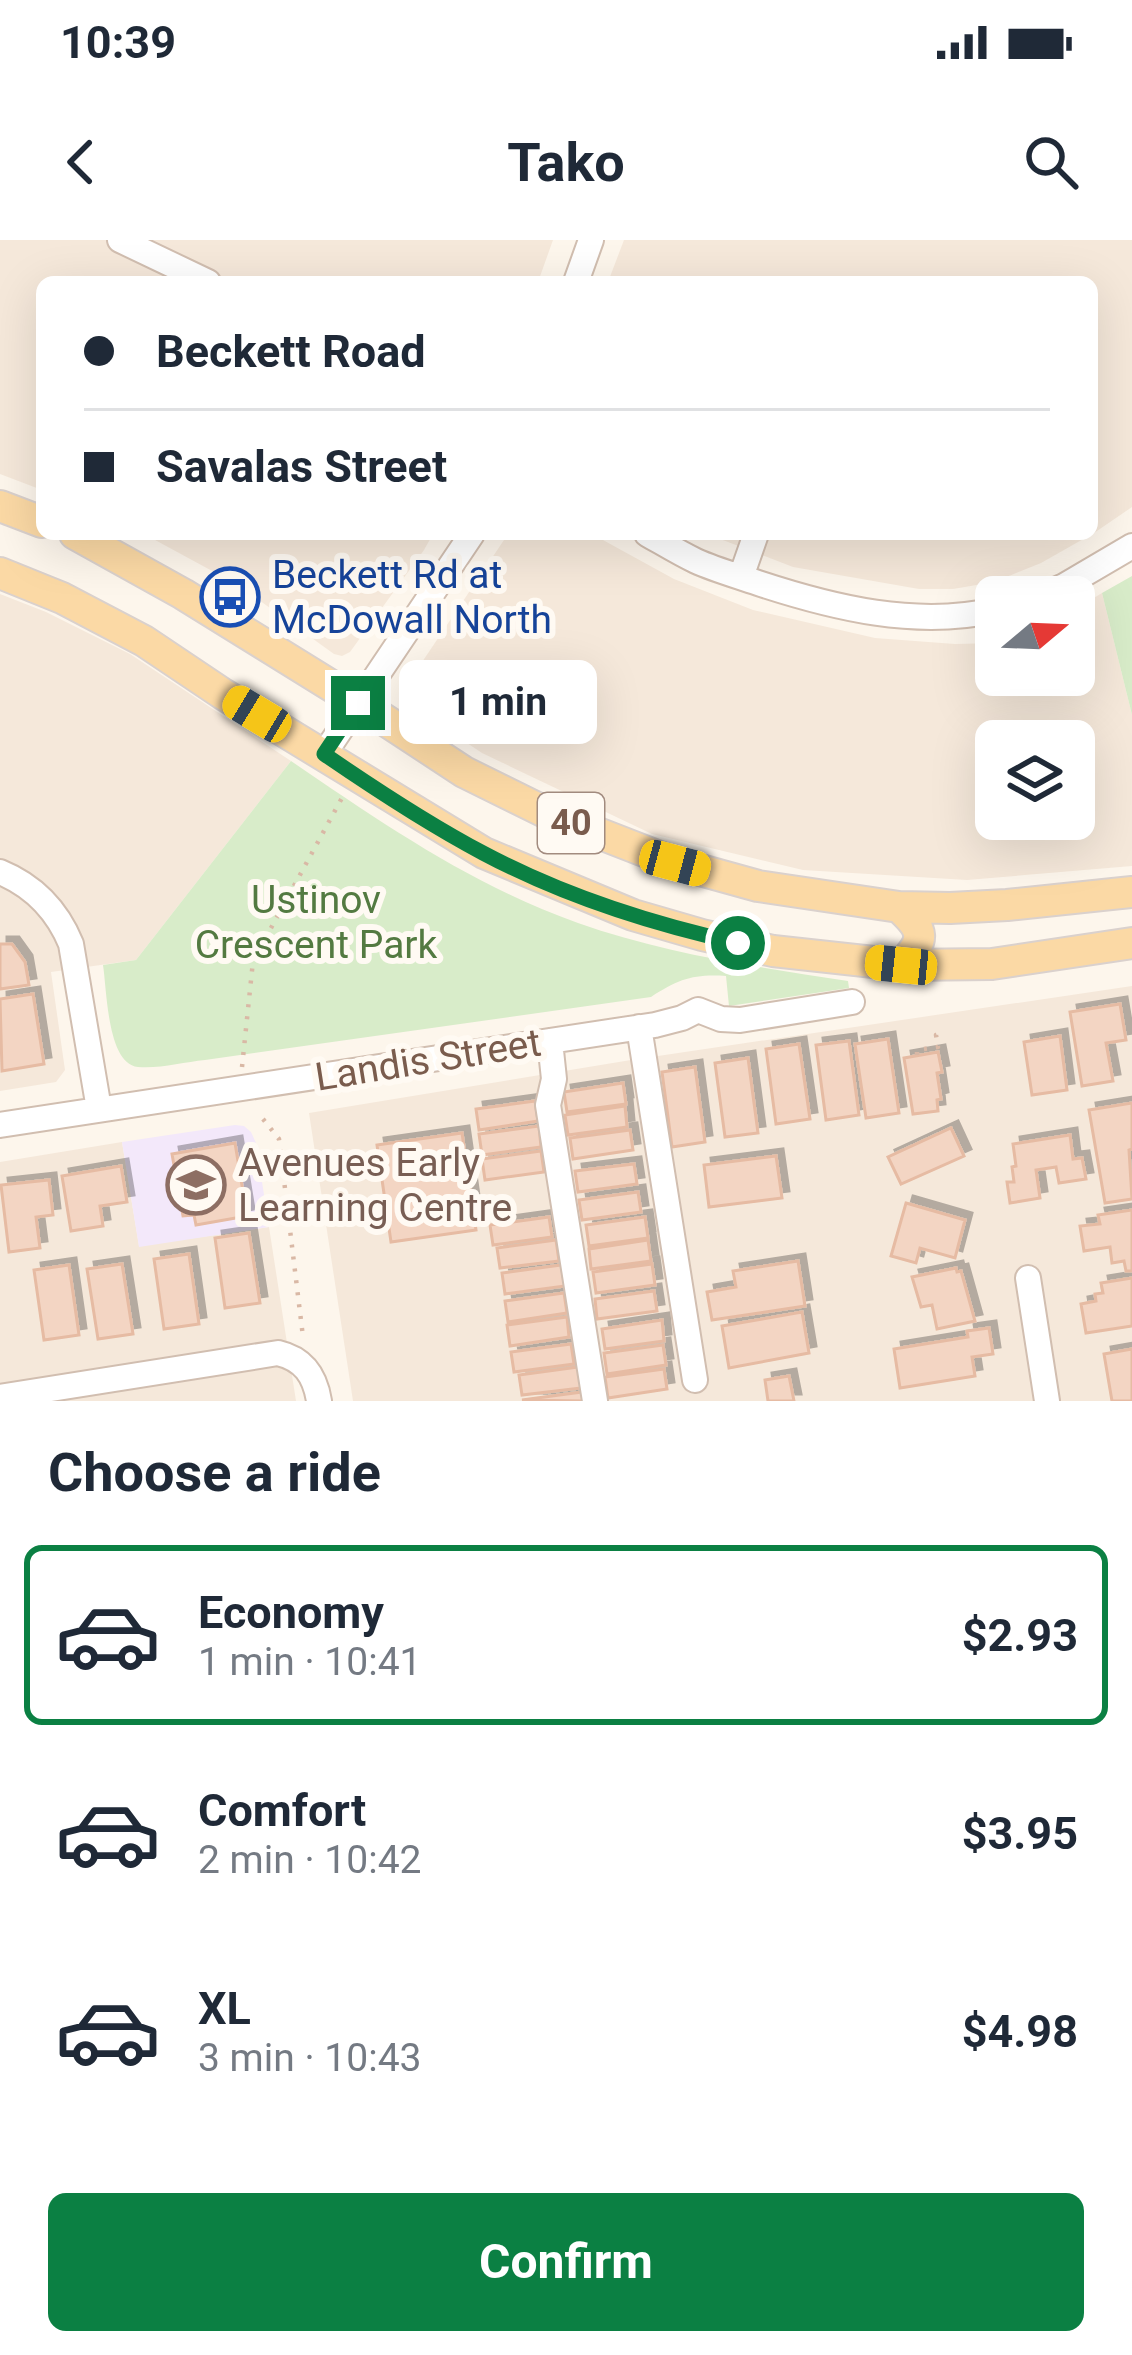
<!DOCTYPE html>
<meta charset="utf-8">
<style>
body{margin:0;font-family:Roboto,sans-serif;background:#f2f2f3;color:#1f2937;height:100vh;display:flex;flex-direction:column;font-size:45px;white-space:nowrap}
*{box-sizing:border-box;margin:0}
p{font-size:39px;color:#747a83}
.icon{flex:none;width:66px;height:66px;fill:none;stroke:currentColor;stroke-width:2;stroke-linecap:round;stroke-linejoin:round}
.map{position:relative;height:1161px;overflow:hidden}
.panel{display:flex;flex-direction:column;background:#fff;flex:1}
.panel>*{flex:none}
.hud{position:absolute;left:36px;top:36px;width:1062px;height:264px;border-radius:18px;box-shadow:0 12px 48px #0002;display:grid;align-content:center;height:264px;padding:0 48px;background:#fff}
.needle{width:78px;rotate:71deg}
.controls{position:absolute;left:975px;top:336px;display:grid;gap:24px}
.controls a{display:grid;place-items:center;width:120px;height:120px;border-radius:18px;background:#fff;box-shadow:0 12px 48px #0002;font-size:60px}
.end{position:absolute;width:54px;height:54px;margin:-27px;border:15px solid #0b8043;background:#fff;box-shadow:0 0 0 6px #fff}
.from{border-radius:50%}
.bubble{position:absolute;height:84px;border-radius:18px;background:#fff;box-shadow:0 12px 48px #0002;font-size:39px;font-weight:700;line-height:84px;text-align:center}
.car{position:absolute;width:36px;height:72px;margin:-36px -18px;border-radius:15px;box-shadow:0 0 9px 3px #0007;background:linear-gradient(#f5c518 24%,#345 0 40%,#f5c518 0 76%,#345 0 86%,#f5c518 0)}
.hud b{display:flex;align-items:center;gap:42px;height:114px;font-size:45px}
.hud b+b{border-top:3px solid #e0e1e3}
.hud i{width:30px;height:30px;background:#1f2937}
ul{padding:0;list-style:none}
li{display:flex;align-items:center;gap:36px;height:180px;margin:0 24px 18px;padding:0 24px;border:6px solid transparent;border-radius:18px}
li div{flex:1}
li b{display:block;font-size:45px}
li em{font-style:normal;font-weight:700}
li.on{border-color:#0b8043}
li>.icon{width:108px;height:108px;stroke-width:1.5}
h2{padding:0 48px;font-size:54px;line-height:144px}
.cta{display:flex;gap:24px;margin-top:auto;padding:24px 48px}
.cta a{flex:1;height:138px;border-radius:18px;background:#0b8043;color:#fff;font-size:48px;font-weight:700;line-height:138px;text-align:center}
.status{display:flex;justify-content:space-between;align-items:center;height:84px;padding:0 60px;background:#fff;direction:ltr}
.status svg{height:33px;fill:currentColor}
header{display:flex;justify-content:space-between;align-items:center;height:156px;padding:0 48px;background:#fff;font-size:54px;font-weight:700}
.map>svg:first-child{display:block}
.residential{fill:#f5e8da;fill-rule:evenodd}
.education{fill:#f3e8fa}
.green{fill:#d8ecc9}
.building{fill:#f3d5c3;stroke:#e6bba3;stroke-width:3;filter:url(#shadow)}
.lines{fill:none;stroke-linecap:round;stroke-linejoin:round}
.minor-casing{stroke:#d1beb0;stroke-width:28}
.major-casing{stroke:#dad1cd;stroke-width:34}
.path{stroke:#d9b8a5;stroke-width:4.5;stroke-dasharray:3 9;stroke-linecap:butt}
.minor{stroke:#fff;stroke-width:24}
.major{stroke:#fbd9a5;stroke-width:30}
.route{stroke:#0b8043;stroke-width:15}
.labels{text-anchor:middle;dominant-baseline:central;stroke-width:12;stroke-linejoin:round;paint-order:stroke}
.shield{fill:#fffaf3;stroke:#a28b7f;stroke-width:3}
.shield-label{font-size:36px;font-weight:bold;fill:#7a5c4d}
.transit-label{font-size:39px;fill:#164399;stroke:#fffaf3;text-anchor:start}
.park-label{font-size:39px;fill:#537a41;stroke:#fffaf3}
.street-label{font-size:39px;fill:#7a5c4d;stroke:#fffaf3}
.education-label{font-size:39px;fill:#785e54;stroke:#fffaf3;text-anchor:start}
</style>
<div class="status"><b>10:39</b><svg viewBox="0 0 49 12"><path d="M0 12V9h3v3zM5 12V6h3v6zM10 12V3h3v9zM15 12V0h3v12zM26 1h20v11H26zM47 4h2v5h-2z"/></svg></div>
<header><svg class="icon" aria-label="back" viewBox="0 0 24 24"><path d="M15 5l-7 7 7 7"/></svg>Tako<svg class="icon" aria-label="search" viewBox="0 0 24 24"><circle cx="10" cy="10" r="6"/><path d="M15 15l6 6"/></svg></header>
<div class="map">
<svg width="1132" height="1161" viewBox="0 0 1132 1161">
<defs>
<filter id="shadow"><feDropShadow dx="7" dy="-7" stdDeviation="0" flood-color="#0004"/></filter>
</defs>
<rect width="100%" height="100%" fill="#fdf6ec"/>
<!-- residential -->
<path class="residential" d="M0,0H553L538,42H42V250L0,234Z
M624,0H1132V267L1094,293L1041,323L994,342L953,349H919L793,327L707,294H1092V42H608Z
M144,294H433L424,310L350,412L342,416L334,414L238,345Z
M508,294H592L674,339L753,370L875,398L955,404L996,403V435H1074V370L1102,353L1132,475V626L967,640L803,630L652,594L482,513L410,465L406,454L408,443ZM996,501H1074V579H996Z
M0,354L46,372L130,414L291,521L136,720L51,732L65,830L56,842L0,851Z
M1132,746V1161H353L309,873L631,820Z
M122,902L139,1006L269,987L296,1161H0V922Z"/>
<!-- education -->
<path class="education" d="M235,885L244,886L251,892L256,903L269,987L139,1007L122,902Z"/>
<!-- green -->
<path class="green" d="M1132,336V475L1102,353Z
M291,521C382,583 473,646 578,683C666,714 757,727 848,741L849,748L729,766L726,736C693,734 679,739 651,757L205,820C184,822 159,829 138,827C107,824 107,750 103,725L136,720Z"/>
<!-- building -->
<path class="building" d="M0,704H12L25,722L29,745L0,749Z
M33,754L44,824L2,831L0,759Z
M1120,764L1126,800L1106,803L1113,841L1082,846L1070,772Z
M1060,796L1067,850L1032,855L1024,802Z
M888,799L899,873L866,878L855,804Z
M849,801L859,875L826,880L816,805Z
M799,804L810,879L776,884L766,809Z
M938,812L942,832L937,833L941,859L937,860L938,871L913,874L904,818Z
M748,818L758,893L725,897L715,823Z
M695,827L705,902L672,907L662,832Z
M623,843L626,864L567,872L564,852Z
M535,861L538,881L479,890L476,869Z
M1132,863V909L1129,910L1132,959L1105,963L1089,870Z
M625,866L627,887L568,895L565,875Z
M539,886L541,907L482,915L479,894Z
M951,888L964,916L901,944L888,917Z
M630,890L633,910L573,919L570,898Z
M462,893L476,990L391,1002L377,905Z
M1070,895L1073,919L1082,918L1086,939L1059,943L1056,927L1036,930L1040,958L1010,963L1007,942H1014L1012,927L1016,926L1013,904Z
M235,903L247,976L196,985L194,975L183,976L172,914Z
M541,911L544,932L485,940L482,919Z
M776,916L782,958L709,967L704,925Z
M634,924L637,944L578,952L575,931Z
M121,926L127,962L100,966L103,986L71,991L62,936Z
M49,940L53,975L36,977L40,1008L9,1012L1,945Z
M638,952L641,972L582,980L579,960Z
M906,963L965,980L955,1018L920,1008L916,1023L891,1016Z
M1132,970V1031H1126L1124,1021L1112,1023L1110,1007L1084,1011L1080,986L1100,984L1098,975Z
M549,977L552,997L493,1005L490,985Z
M645,977L648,998L589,1006L586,985Z
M249,993L260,1063L225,1068L215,998Z
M556,1000L559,1021L500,1028L497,1008Z
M648,1000L651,1021L591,1029L589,1009Z
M189,1014L199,1084L164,1089L154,1019Z
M798,1021L805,1066L712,1080L707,1052L736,1047L733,1031Z
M122,1024L133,1094L98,1099L87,1029Z
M652,1024L655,1045L596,1053L593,1032Z
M69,1025L79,1095L44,1100L34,1030Z
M561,1025L565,1046L505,1054L502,1033Z
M956,1028L957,1032L961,1031L975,1081L937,1089L932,1065L921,1067L912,1037Z
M1132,1038V1086L1086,1093L1081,1064L1096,1061L1095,1054L1103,1053L1101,1043Z
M654,1051L657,1071L597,1079L595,1059Z
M564,1053L567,1073L508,1082L505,1061Z
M802,1072L809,1113L729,1128L722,1086Z
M567,1077L569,1097L510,1106L507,1085Z
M662,1080L664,1101L605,1109L602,1089Z
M989,1088L993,1114L972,1117L975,1136L900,1148L894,1109L968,1097L967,1091Z
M571,1104L574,1124L514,1132L511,1112Z
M663,1105L666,1125L607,1134L604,1113Z
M1132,1109V1161H1112L1104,1114Z
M578,1127L581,1148L522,1155L519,1135Z
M664,1129L667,1149L608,1158L605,1137Z
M789,1136L794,1161H768L765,1140Z
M582,1152L583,1161L522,1160Z"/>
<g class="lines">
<defs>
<path id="minor" d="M120,0L208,42
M576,42L591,0
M647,294C663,303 679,313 696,321C716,330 738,336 758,343C834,368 916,388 996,370
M741,337L756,294
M1039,357L1064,346L1132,306
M324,514L472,294
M0,632C34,646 57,670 71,704L99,869
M639,787L695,1140
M550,801L554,839L548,865L595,1161
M0,885L655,785L682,778L698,770L721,779L740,780L852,762
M1028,1038L1047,1161
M0,1157L278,1113C304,1119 315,1136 319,1161"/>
<path id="major" d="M0,266L42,282
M75,294L183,354L359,463L464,532L549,574L675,623L758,646L899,667L950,668L1007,665L1132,652
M0,333L62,358L144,401L223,454L484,613L633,675L702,695L773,711L901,725L992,724L1132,703
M899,667C925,691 926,700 901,725"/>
</defs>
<!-- minor casing -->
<use href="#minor" class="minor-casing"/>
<!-- major casing -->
<use href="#major" class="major-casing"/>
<!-- path -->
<path class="path" d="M917,815V810L938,807L936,795L939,794
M242,827L253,721L343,556
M263,879L279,899L303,1097"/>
<!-- minor -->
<use href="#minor" class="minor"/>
<!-- major -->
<use href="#major" class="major"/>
</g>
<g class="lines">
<!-- route -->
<path class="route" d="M358,463L324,514C375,549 428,584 483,613C560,654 652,684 738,703"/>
</g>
<!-- icons -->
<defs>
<symbol id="bus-ring" viewBox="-11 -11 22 22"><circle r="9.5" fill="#fffaf3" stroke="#1a4fb4" stroke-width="1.5"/><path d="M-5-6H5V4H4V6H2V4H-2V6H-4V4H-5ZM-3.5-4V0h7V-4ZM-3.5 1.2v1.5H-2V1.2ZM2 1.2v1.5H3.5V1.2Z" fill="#1a4fb4"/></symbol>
<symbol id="school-ring" viewBox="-11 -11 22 22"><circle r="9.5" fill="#fffaf3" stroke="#8d6e63" stroke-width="1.5"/><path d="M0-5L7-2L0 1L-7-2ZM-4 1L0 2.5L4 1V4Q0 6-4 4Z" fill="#8d6e63"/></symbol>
</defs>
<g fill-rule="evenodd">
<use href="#bus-ring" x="197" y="324" width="66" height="66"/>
<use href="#school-ring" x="163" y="912" width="66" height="66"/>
</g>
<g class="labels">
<!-- shield labels -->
<rect class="shield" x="538" y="553" width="66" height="60" rx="9"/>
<g class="shield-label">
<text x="571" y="583">40</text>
</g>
<!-- transit labels -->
<g class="transit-label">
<text x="272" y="335">Beckett Rd at<tspan x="272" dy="45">McDowall North</tspan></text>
</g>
<!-- park labels -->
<g class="park-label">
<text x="316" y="660">Ustinov<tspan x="316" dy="45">Crescent Park</tspan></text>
</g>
<!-- street labels -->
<g class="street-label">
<text transform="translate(428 820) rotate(-9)">Landis Street</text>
</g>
<!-- education labels -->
<g class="education-label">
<text x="238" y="923">Avenues Early<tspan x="238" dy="45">Learning Centre</tspan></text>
</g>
</g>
</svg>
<div class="controls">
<a><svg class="needle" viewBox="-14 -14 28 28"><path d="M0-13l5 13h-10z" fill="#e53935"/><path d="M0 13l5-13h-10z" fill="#747a83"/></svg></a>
<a><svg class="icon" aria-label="layers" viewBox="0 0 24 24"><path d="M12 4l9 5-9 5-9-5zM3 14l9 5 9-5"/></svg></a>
</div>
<i class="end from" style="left:738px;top:703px"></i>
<i class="end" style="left:358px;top:463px"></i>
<div class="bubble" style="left:399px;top:420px;width:198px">1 min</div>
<i class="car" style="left:257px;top:474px;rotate:301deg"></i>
<i class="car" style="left:675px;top:623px;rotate:105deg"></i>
<i class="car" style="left:901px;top:725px;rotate:276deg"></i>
<div class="hud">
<b><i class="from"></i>Beckett Road</b>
<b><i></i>Savalas Street</b>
</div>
</div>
<section class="panel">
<h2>Choose a ride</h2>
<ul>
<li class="on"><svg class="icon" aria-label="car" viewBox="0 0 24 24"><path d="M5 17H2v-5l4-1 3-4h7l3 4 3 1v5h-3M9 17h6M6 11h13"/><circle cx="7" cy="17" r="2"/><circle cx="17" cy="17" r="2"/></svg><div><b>Economy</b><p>1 min · 10:41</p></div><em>$2.93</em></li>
<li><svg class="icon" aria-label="car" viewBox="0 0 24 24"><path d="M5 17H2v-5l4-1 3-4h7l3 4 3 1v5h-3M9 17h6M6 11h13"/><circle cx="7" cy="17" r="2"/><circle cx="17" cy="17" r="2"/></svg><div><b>Comfort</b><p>2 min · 10:42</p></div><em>$3.95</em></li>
<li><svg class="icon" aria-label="car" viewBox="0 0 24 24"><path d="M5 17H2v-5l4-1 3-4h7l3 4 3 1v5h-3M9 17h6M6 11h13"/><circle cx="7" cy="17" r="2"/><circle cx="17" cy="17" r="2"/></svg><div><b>XL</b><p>3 min · 10:43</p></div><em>$4.98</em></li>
</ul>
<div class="cta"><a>Confirm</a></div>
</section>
